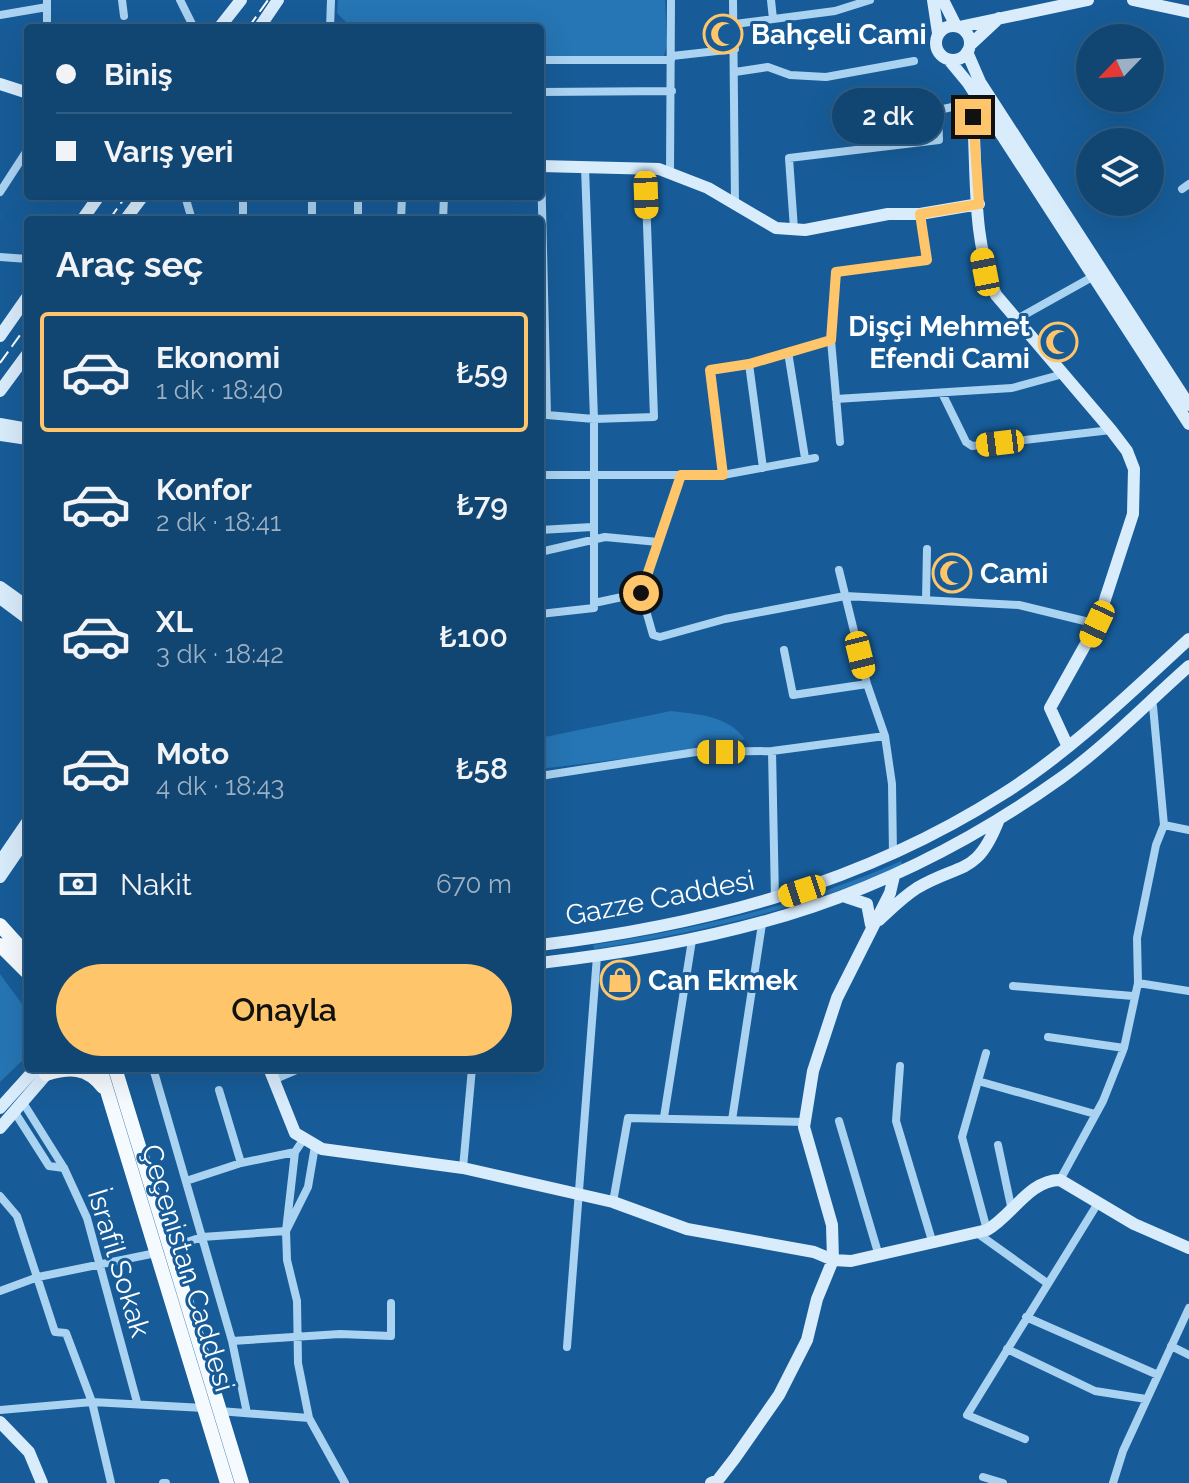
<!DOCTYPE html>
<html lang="tr">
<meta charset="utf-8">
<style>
body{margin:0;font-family:Raleway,sans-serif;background:#1e4f7a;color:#f1f3f6;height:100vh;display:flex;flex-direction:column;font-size:30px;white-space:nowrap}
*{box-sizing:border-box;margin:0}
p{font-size:26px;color:#9cb1c4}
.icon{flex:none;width:44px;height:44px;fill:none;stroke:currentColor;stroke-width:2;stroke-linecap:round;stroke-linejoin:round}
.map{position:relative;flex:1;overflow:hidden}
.drawer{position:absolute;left:24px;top:216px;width:520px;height:856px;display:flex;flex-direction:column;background:#114572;border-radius:8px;box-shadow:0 8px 32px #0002,0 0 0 2px #305d84}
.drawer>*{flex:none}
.top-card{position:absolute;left:24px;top:24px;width:520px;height:176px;border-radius:8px;box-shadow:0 8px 32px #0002,0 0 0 2px #305d84;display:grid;align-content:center;height:176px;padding:0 32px;background:#114572}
.needle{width:52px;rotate:245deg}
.fabs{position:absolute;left:1076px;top:24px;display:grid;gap:16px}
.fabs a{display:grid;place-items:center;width:88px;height:88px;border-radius:50%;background:#114572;box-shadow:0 8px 32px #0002,0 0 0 2px #305d84;font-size:40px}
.end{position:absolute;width:36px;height:36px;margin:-18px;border:10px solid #ffc56b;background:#111;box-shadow:0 0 0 4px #111}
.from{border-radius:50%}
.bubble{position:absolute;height:56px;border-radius:28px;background:#114572;box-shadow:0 8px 32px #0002,0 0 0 2px #305d84;font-size:26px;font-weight:600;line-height:56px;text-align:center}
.car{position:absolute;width:24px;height:48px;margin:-24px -12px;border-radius:10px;box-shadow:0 0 6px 2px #0007;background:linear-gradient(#f5c518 24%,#345 0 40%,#f5c518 0 76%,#345 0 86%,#f5c518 0)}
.top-card b{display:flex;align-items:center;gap:28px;height:76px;font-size:30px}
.top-card b+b{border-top:2px solid #305d84}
.top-card i{width:20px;height:20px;background:#f1f3f6}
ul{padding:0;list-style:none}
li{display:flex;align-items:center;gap:24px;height:120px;margin:0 16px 12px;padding:0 16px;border:4px solid transparent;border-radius:8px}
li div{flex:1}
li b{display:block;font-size:30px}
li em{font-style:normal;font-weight:600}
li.active{border-color:#ffc56b}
li>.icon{width:72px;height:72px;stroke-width:1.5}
h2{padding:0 32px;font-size:36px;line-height:96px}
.pay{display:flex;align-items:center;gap:20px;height:88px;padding:0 32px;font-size:30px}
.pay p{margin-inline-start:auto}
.action{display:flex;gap:16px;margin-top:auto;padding:16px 32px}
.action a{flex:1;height:92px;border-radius:48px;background:#ffc56b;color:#111;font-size:32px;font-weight:600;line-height:92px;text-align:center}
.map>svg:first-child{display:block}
.green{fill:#2675b4}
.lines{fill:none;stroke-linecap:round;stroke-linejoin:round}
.street{stroke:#aad2f1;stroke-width:8}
.secondary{stroke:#d9ecfc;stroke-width:12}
.primary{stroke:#f5faff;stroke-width:14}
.rail{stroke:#fff;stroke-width:2;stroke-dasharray:14 6;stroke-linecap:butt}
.route{stroke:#ffc56b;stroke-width:10}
.labels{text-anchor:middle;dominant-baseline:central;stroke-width:6;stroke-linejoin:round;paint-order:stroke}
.poi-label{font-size:28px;font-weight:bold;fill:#fff;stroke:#175c98;text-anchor:start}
.street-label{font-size:28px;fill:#fff;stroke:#175c98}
</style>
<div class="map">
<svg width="1189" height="1483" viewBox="0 0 1189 1483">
<rect width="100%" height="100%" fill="#175c98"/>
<!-- green -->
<path class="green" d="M338,0H665L667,46L663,59L540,57V28H352L337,13Z
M671,711C701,715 726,715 745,739L726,746L540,769V738Z
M901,861L903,865C803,909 702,932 594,949L593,945C701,928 801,905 901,861Z
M0,974L28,1012V1055L0,1082Z"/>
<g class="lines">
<!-- street -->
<path class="street" d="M47,0V28
M122,0L124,16
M180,0L194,28
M733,0L735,204
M771,0L773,19
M0,15L47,7
M735,24L835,11L870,0
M330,28L331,0
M672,56L735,49
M540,60H671
M735,72L768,67L790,75L826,77L914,61
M540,92L672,91
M541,166L547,415L594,419L654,417L645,169
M670,173L671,0
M1182,189L1189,184
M0,192L28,149
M185,196L192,220
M243,220V196
M312,220V196
M358,220V196
M401,220L402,196
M443,220L444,196
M794,229L789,158L939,140L938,110L967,104
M0,257L28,259
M1017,319L1094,276
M831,340L840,442
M788,352L805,458
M749,364L763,468
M942,393L966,442L972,446L1111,430
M836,399L1012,388L1063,374
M540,475H723L815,458
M723,475L710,370L749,364L831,340L836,272L927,260L920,214
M540,530L592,527
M540,552L605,537L658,542
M839,570L867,684L885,736L892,784L893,855
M641,593L681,475
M926,599L927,549
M594,603L641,593L653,635L660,637L725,619L845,596L1019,605L1097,624
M540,614L594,608V419L585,167
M784,650L793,695L867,684
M772,751L775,899
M540,776L696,752L772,751L885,736
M1164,825L1189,830
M28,922V927
M1138,983L1189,991
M1013,986L1133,996
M1048,1037L1124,1048
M986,1053L962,1137L987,1230
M900,1066L896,1121L933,1244
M153,1068L232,1341L247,1413
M273,1080L301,1068
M978,1081L1095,1114
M219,1090L241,1163
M22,1101L64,1168L87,1218L137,1402
M14,1111L49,1166L64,1168
M664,1117L692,940
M732,1120L762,924
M839,1121L879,1256
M303,1140L295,1152L286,1231L308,1187L315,1146
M998,1145L1012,1211
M463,1168L472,1068
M1060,1180L1103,1101L1124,1048L1138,983L1137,938L1156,845L1164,825L1153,706L1150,701
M186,1181L241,1163L295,1152
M0,1196L17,1216L55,1332L66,1333L92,1402L111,1483
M613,1202L628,1118L805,1122
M977,1233L1047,1283
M169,1248L202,1237L286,1231L287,1260L297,1301L298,1363L309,1418L345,1483
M0,1291L38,1277L156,1253
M1026,1317L1158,1375
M232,1341L340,1334L391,1336V1303
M1171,1346L1189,1355
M567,1347L597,956
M1007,1349L1095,1391L1146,1399
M0,1410L92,1402L204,1408
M219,1411L309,1418
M1025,1439L967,1415L1098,1203
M983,1477L1003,1483
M163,1483H166
M1113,1483L1123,1451L1189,1308"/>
<!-- secondary -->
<path class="secondary" d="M933,0L938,33
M943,0L956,26
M1133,0L1189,12
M936 43a17 17 0 1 1 34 0a17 17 0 1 1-34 0Z
M959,27L1088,0
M219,28L241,0
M259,28L278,0
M970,45L999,18
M967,52L980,82L1189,405
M949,60L968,83L1189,424
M0,84L28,93
M967,104L973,117C977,176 972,241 996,295L1111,430L1127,451L1134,469L1133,514L1097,624L1050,708L1068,747
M540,166L659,169L708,188L776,228L805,230L888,214H920L979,204
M82,220L99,196
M125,220L143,196
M0,336L28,296
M0,391L28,353
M0,424L28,429
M0,435L28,439
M0,587L28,607
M0,598L28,619
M0,862L28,821
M0,877L28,836
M846,897L867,904L871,925
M879,920C891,909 903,897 917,888C962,862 977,876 999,819
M540,945C705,925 862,884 1003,794C1071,751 1129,694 1189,639
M540,963C741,940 894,897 1061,778C1107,745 1147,703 1189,666
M269,1068L295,1133L322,1149L463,1168L613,1202L687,1229L814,1252L833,1260L851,1261L987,1230C1012,1216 1029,1180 1060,1180L1134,1224L1189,1248
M0,1108L36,1068
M0,1128L50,1070
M0,1422L29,1452L42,1483
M711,1483L718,1480L735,1458L779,1395L807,1340L817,1299L833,1260L832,1225L804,1127L813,1071L837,998L890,893L894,876"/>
<!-- primary -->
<path class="primary" d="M0,925L28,956
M0,945L28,973
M100,1068L227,1483
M115,1068L242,1483
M46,1074C69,1067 87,1066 103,1087"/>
<!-- rail -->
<path class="rail" d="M248,28L268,0
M109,220L126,196
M0,363L28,324"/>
</g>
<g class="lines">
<!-- route -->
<path class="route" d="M641,593L681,475H723L710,370L749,364L831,340L836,272L927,260L920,214L979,204L973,117"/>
</g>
<!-- icons -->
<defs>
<symbol id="mosque-ring" viewBox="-11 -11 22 22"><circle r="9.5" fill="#175c98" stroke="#ffc56b" stroke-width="1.5"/><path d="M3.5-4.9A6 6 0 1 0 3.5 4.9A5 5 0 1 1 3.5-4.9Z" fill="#ffc56b"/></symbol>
<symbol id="shop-ring" viewBox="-11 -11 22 22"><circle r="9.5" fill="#175c98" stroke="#ffc56b" stroke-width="1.5"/><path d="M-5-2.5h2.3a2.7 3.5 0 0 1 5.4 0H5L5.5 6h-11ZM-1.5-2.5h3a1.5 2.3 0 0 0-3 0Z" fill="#ffc56b"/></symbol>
</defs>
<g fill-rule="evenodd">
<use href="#mosque-ring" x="701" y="12" width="44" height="44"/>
<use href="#mosque-ring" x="1036" y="320" width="44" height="44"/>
<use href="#mosque-ring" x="930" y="551" width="44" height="44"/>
<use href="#shop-ring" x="598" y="958" width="44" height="44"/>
</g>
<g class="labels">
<!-- poi labels -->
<g class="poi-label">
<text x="751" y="34">Bahçeli Cami</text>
<text x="1030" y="326" text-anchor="end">Dişçi Mehmet<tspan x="1030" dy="32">Efendi Cami</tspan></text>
<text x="980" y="573">Cami</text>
<text x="648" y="980">Can Ekmek</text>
</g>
<!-- street labels -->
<g class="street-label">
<text transform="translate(660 898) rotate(-11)">Gazze Caddesi</text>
<text transform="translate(119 1263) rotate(73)">İsrafil Sokak</text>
<text transform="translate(188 1268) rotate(73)">Çeçenistan Caddesi</text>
</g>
</g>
</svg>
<div class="fabs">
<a><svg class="needle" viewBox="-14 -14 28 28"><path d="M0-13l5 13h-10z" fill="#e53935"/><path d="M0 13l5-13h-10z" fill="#9cb1c4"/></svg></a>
<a><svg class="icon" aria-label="layers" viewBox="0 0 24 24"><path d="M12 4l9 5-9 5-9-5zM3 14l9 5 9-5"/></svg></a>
</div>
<i class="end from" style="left:641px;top:593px"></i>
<i class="end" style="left:973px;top:117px"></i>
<div class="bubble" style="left:832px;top:88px;width:112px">2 dk</div>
<i class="car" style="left:646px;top:195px;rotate:178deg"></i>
<i class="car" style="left:985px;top:272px;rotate:349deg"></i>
<i class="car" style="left:1000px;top:443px;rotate:263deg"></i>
<i class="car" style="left:1097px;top:624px;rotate:205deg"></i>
<i class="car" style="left:860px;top:655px;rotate:166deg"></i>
<i class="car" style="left:721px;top:752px;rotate:270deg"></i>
<i class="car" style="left:802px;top:891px;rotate:252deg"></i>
<div class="top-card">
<b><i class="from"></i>Biniş</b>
<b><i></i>Varış yeri</b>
</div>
<section class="drawer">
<h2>Araç seç</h2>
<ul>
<li class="active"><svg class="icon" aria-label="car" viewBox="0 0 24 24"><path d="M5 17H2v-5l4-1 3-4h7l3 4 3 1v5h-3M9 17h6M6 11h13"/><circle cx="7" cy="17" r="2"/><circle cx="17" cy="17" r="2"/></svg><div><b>Ekonomi</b><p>1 dk · 18:40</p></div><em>₺59</em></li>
<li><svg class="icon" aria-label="car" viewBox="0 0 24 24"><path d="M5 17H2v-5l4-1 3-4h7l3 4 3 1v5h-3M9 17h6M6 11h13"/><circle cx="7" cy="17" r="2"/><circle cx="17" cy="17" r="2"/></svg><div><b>Konfor</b><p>2 dk · 18:41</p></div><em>₺79</em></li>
<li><svg class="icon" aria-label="car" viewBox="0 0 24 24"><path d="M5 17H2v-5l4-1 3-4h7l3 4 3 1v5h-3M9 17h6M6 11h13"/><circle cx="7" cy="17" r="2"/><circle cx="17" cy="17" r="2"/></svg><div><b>XL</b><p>3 dk · 18:42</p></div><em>₺100</em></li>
<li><svg class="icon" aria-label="car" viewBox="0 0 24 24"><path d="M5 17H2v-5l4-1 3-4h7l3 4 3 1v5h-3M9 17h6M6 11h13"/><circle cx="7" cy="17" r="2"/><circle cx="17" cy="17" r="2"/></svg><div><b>Moto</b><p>4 dk · 18:43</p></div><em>₺58</em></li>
</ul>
<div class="pay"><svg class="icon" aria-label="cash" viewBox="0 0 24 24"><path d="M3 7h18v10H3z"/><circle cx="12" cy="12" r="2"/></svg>Nakit<p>670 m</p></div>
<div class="action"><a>Onayla</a></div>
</section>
</div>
